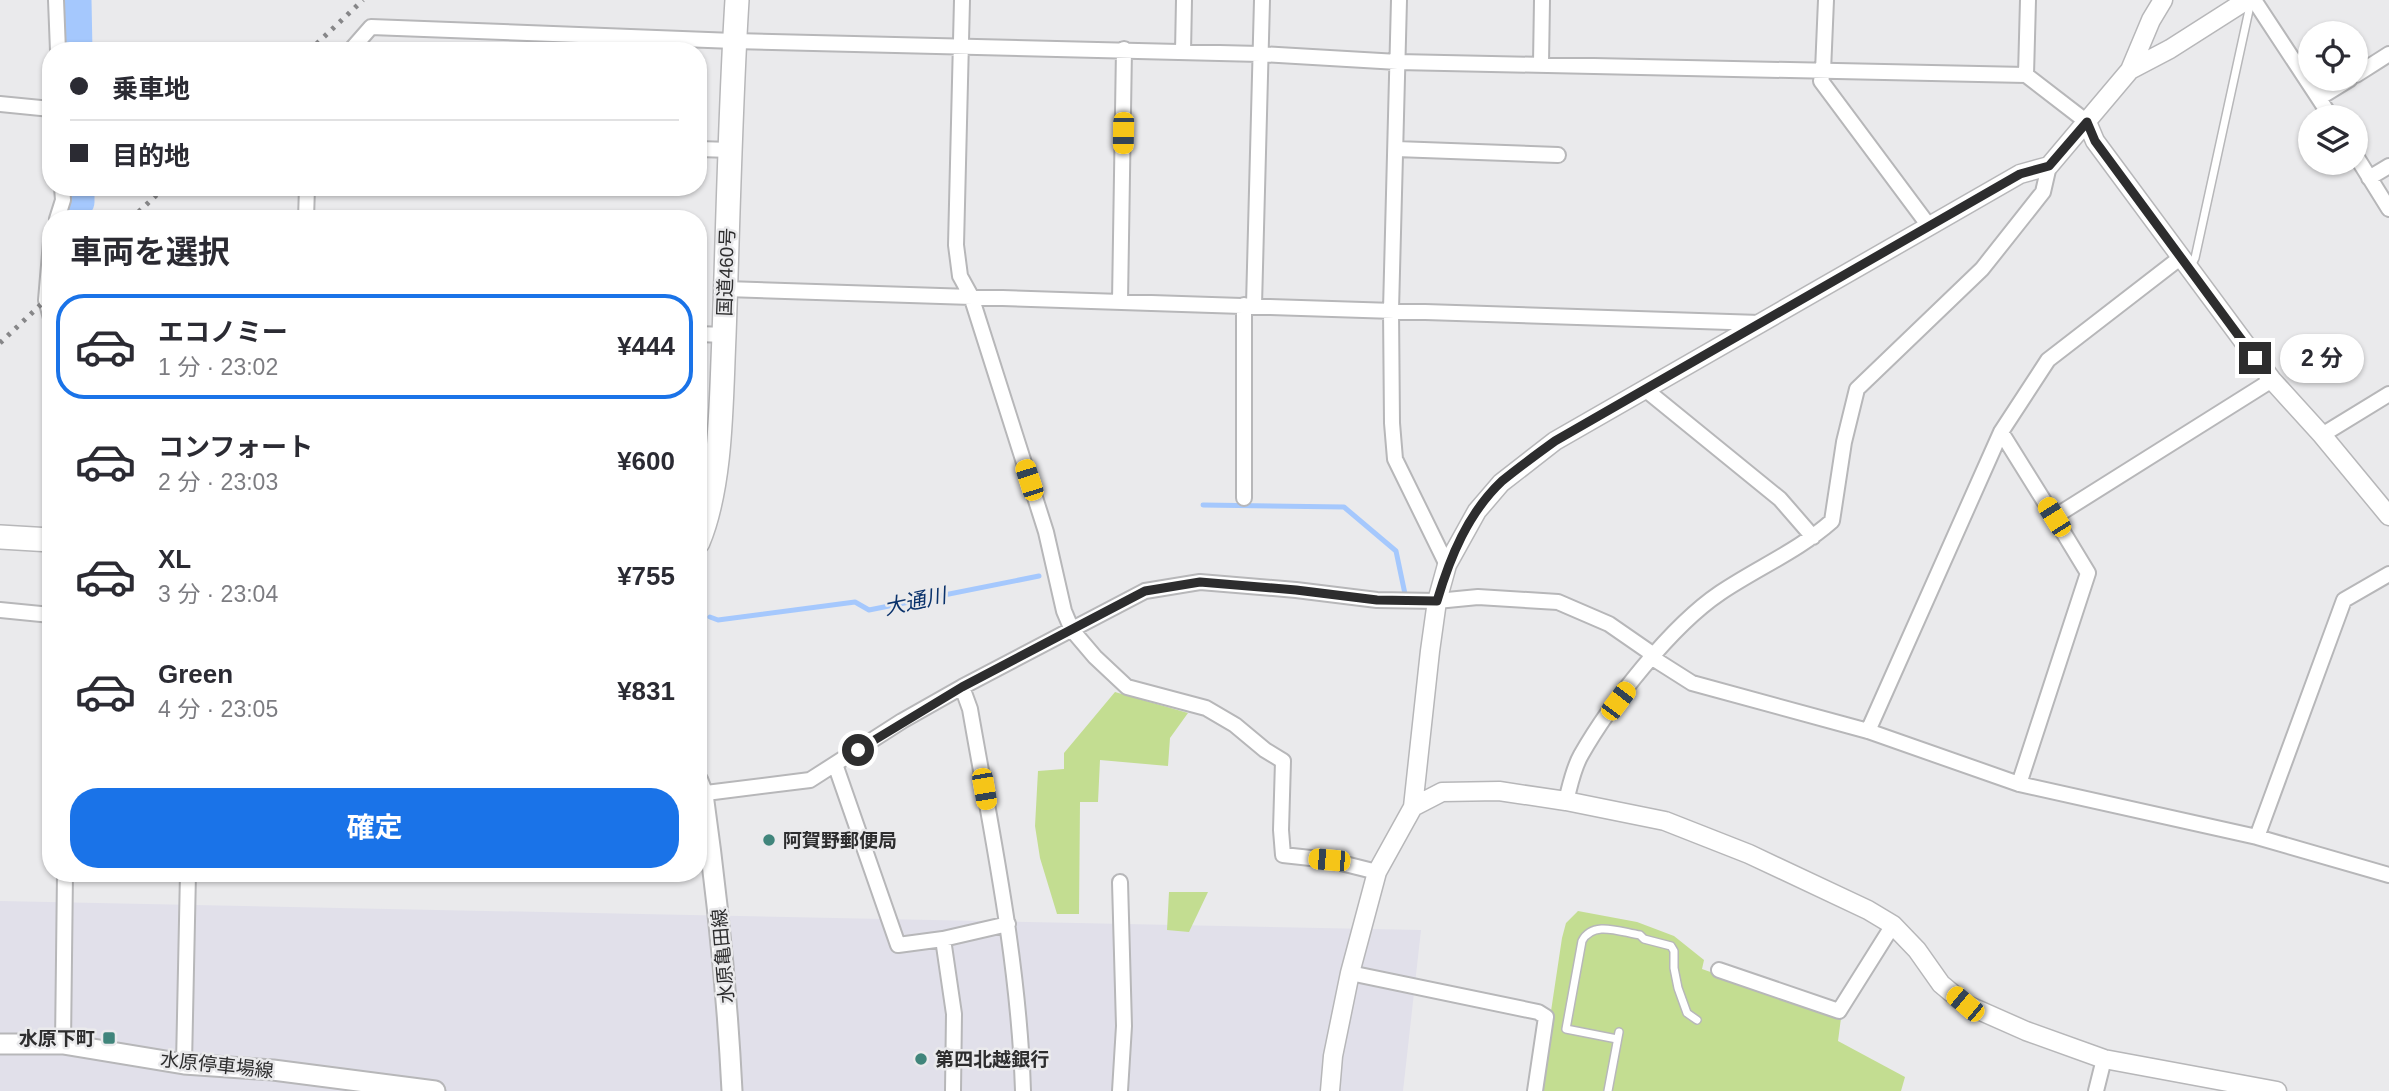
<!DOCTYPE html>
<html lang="ja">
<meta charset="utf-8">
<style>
body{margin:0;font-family:Helvetica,"Noto Sans JP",sans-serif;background:#f2f2f3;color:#2b2b33;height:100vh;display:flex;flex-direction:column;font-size:26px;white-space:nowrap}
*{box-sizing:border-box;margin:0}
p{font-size:23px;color:#7c7c81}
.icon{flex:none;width:38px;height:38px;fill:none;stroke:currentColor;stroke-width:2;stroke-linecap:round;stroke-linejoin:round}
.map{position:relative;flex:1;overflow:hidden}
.side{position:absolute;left:42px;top:210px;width:665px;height:672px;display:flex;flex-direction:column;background:#fff;border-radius:28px;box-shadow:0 2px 5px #0004}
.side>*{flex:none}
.top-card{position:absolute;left:42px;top:42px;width:665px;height:154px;border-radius:28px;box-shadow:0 2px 5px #0004;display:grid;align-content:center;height:154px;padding:0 28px;background:#fff}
.tools{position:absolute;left:2298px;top:21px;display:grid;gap:14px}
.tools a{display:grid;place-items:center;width:70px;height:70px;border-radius:50%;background:#fff;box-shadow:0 2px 5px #0004;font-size:35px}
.end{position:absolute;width:32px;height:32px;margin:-16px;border:9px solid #2d2d2e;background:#fff;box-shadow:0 0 0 4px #fff}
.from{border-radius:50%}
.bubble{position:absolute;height:49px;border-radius:24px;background:#fff;box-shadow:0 2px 5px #0004;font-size:23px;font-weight:700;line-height:49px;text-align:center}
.car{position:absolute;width:21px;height:42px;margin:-21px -10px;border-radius:9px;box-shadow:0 0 5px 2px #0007;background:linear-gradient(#f5c518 24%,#345 0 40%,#f5c518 0 76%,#345 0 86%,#f5c518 0)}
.top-card b{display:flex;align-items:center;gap:24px;height:66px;font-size:26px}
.top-card b+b{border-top:2px solid #e1e1e2}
.top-card i{width:18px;height:18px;background:#2b2b33}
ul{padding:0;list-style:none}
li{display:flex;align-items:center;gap:21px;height:105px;margin:0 14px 10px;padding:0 14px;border:4px solid transparent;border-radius:28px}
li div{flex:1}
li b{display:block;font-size:26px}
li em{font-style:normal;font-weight:700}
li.selected{border-color:#1a73e8}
li>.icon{width:63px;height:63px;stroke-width:1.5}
h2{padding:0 28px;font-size:32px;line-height:84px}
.button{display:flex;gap:14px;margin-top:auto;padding:14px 28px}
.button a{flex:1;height:80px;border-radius:28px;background:#1a73e8;color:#fff;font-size:28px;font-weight:700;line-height:80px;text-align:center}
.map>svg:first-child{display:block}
.built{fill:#e1e0ea}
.green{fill:#c3dd91}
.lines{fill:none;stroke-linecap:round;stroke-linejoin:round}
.stream{stroke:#a5c8fd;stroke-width:5}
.river{stroke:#a5c8fd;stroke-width:33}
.service-casing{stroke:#b7b7b9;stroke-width:10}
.minor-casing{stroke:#b7b7b9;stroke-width:18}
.tertiary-casing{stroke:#b7b7b9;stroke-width:21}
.secondary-casing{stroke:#b7b7b9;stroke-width:23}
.trunk-casing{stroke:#b7b7b9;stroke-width:26}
.service{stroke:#fff;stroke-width:7}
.minor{stroke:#fff;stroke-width:14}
.tertiary{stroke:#fff;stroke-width:18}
.secondary{stroke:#fff;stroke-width:19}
.trunk{stroke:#fff;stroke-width:23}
.rail{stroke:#868688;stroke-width:5;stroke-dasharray:3.5 7;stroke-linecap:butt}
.route{stroke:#2d2d2e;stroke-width:9}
.poi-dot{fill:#40857b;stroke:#eaeaec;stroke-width:2.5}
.labels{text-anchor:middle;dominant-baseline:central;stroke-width:5;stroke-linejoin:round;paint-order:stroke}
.street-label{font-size:19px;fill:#2d2d2e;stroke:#eaeaec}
.poi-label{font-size:19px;font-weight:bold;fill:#2d2d2e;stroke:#eaeaec;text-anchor:start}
.water-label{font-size:21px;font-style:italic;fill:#0a326b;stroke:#eaeaec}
</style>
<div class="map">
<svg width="2389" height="1091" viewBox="0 0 2389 1091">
<rect width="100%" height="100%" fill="#eaeaec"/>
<!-- built -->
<path class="built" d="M0,901L1421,930L1403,1091H0Z"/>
<!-- green -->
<path class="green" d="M1115,692L1188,713L1170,738L1168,766L1100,760L1098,802H1080L1079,914H1057L1040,858L1035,826L1038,771L1064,769V753Z
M1169,892H1208L1189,932L1167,930Z
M1578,911L1637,922L1674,936L1704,960L1702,969L1841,1018L1838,1041L1905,1077L1901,1091H1539L1562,938L1566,923Z"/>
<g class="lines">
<!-- stream -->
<path class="stream" d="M73,219L78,202
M1203,505L1344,507L1396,551L1405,594
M710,617L718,620L855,602L869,610L1039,576"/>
<!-- river -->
<path class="river" d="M75,0L76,51
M78,187V202"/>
<defs>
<path id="service" d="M2191,266L2195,258L2251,1
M1617,1039L1566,1029L1582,941C1593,920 1620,932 1640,935L1644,939L1671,946L1674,951V968L1678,988L1687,1013L1697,1020
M1608,1091L1619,1032"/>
<path id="minor" d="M56,0L58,51
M962,0L956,245L960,276L971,296L1046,532L1064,611L1072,630L1095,657L1127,687L1206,708L1235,725L1265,750L1283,761L1281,830L1283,855L1329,860L1377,872
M1399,0L1391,310L1392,423L1395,459L1447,565
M1826,0L1823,71L1821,81L1929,226
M2254,0L2331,117
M350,51L371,27L734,41L1260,54L1398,62L2026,75L2087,122
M1183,52L1184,0
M1541,63L1542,0
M2026,75L2028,0
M2356,75L2389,54
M2319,98L2350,79
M0,104L51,109
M698,149L731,150
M1396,149L1558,155
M2356,156L2389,209
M2369,178L2389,166
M57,219L63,200L62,187
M306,219L307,187
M51,242L46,300L51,318
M726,289L1760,323
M1120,301L1124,49
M1244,305V498
M1254,305L1262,0
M698,334L724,335
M1646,390L1780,499L1813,537
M2001,432L2054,517
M2322,435L2389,394
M0,610L51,615
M962,687L970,709C992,835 1019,962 1023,1091
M1868,731L2001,432L2048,360L2180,258
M835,764L898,945L943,939L954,1014L953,1091
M2019,784L2088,573L2054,517L2272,380
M698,794L810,780L902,721L962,687L1145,591L1200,582L1296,590L1377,600L1437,601L1478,597L1558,602L1609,624L1648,651L1651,657L1692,683L1868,731L2019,784L2257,837L2389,875
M1566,801C1570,786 1573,769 1581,755C1610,704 1671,626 1720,593C1757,568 1798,551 1832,521L1844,442L1857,389L1982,269L2043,192L2049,166
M2257,837L2344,600L2389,574
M1120,882L1124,1026L1120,1091
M943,939L1008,924
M1719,970L1839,1011L1893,925
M1350,973L1538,1012L1546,1017L1535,1091
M63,1044L65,873
M184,1064L188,873
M2096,1091L2104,1059"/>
<path id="tertiary" d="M2130,70L2170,49L2247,0
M2087,122L2095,141L2272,380L2322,435L2389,516
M1413,807L1442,792L1499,791L1566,801L1665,821L1749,854L1868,910L1893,925L1917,950L1941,984L1965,1004L2026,1031L2104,1059L2277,1091
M1330,1091L1333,1056L1350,973L1377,872L1413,807L1430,651L1437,601L1447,565L1477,511L1501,483L1555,441L2020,174L2049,166L2130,70L2151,20L2163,0"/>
<path id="secondary" d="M698,781L703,794C717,893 727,991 732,1091
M0,1044H63L184,1064L273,1070L435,1091"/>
<path id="trunk" d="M0,537L51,540
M698,542C722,485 721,399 724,336C728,224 730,112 737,0"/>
</defs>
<!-- service casing -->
<use href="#service" class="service-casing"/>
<!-- minor casing -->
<use href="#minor" class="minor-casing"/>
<!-- tertiary casing -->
<use href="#tertiary" class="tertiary-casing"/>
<!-- secondary casing -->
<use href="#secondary" class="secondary-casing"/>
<!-- trunk casing -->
<use href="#trunk" class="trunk-casing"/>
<!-- service -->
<use href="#service" class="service"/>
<!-- minor -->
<use href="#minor" class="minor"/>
<!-- tertiary -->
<use href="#tertiary" class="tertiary"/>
<!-- secondary -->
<use href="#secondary" class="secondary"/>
<!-- trunk -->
<use href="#trunk" class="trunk"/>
<!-- rail -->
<path class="rail" d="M309,51L363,0
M131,219L165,187
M0,343L51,295"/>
</g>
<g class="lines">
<!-- route -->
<path class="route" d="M858,750L962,687L1145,591L1200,582L1296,590L1377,600L1437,601C1450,557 1468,513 1502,481C1519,467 1537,454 1555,441L2020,174L2049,166L2087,122L2095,141L2255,358"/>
</g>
<!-- markers -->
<g class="poi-dot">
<circle cx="769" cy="840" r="7"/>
<rect x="102" y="1031" width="14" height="14" rx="3.5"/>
<circle cx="921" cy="1059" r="7"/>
</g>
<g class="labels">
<!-- street labels -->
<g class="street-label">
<text transform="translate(726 272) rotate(-88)">国道460号</text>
<text transform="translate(723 956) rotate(-95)">水原亀田線</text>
<text transform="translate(217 1065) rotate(6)">水原停車場線</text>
</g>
<!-- poi labels -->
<g class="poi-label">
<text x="783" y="840">阿賀野郵便局</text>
<text x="95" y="1038" text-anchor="end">水原下町</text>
<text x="935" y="1059">第四北越銀行</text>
</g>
<!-- water labels -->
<g class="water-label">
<text transform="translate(915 601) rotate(-12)">大通川</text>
</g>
</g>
</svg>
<div class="tools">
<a><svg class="icon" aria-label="locate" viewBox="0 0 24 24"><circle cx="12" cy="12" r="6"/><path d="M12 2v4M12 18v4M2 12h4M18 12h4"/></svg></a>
<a><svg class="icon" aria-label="layers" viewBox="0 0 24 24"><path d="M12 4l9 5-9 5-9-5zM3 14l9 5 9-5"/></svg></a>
</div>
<i class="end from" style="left:858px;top:750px"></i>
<i class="end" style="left:2255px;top:358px"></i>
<div class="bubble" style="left:2280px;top:334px;width:84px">2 分</div>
<i class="car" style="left:1123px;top:133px;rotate:181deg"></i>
<i class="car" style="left:1029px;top:480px;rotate:342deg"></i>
<i class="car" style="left:2054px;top:517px;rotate:328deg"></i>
<i class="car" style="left:1618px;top:701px;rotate:37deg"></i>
<i class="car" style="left:984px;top:789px;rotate:170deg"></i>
<i class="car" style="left:1329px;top:860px;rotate:275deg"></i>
<i class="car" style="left:1965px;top:1004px;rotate:310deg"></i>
<div class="top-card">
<b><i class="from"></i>乗車地</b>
<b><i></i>目的地</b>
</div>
<section class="side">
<h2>車両を選択</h2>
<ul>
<li class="selected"><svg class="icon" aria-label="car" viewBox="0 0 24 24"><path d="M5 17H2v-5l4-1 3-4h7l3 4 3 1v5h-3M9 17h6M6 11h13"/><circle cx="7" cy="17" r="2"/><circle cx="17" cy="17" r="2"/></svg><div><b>エコノミー</b><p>1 分 · 23:02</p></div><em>¥444</em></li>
<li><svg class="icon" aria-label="car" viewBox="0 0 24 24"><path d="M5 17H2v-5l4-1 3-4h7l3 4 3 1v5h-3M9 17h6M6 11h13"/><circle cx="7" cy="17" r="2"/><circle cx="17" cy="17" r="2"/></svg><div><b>コンフォート</b><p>2 分 · 23:03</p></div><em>¥600</em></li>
<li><svg class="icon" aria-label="car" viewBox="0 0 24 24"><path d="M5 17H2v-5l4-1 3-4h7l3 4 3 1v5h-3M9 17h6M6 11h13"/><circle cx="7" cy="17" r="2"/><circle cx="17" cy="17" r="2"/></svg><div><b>XL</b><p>3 分 · 23:04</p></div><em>¥755</em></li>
<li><svg class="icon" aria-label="car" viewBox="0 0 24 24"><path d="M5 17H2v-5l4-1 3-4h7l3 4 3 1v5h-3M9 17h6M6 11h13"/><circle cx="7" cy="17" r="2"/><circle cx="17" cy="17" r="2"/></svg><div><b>Green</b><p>4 分 · 23:05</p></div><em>¥831</em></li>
</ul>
<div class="button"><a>確定</a></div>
</section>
</div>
